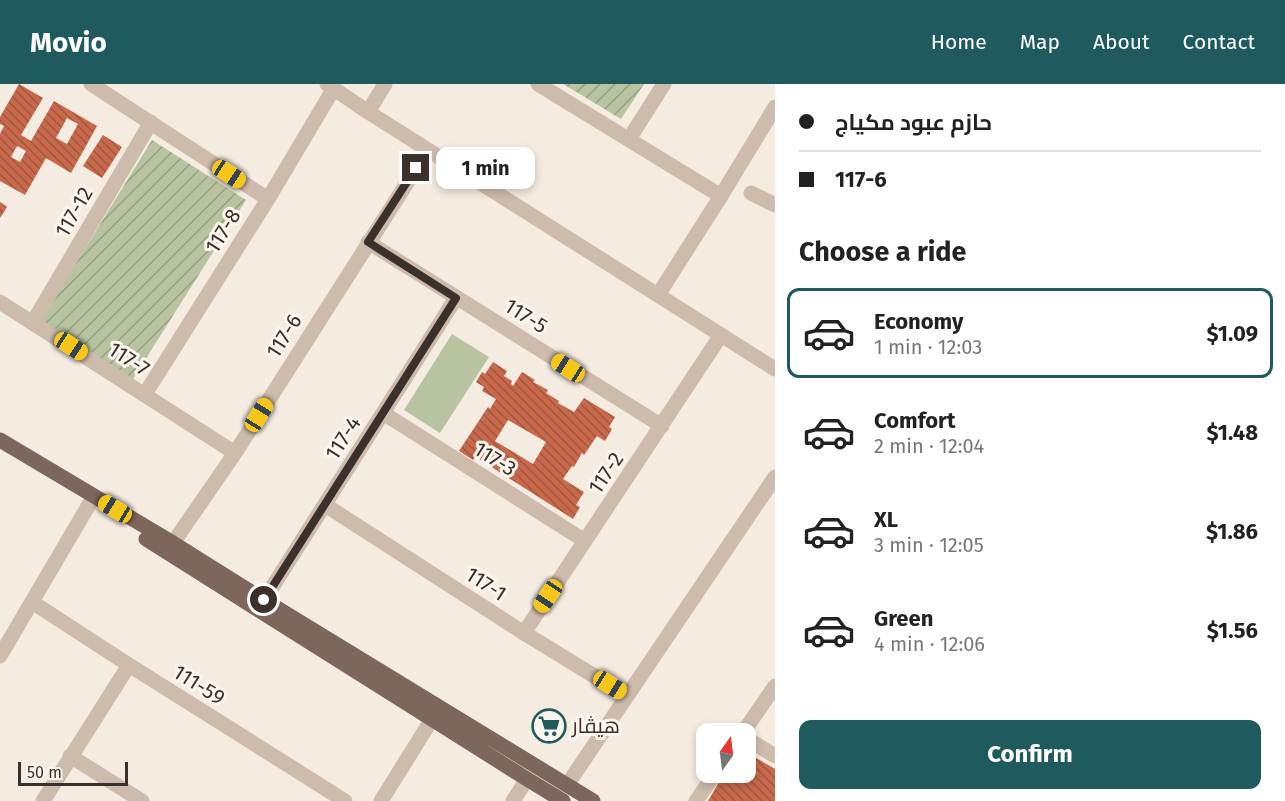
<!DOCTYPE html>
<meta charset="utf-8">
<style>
body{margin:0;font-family:"Fira Sans",Cairo,sans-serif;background:#f6f6f6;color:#222;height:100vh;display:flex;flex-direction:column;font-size:22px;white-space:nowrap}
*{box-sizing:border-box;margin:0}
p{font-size:20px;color:#767676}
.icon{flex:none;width:33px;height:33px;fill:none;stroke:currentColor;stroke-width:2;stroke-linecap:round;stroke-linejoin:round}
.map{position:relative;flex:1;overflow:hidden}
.sheet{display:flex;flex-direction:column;background:#fff;width:510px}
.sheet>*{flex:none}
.hud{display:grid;align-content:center;height:132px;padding:0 24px;background:#fff}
.needle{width:39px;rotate:14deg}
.fabs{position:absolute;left:696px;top:639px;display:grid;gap:12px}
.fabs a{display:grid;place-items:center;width:60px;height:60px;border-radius:12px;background:#fff;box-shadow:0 3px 9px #0003;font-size:30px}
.scale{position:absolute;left:18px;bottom:15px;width:110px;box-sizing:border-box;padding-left:6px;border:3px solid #3b302b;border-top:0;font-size:16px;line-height:21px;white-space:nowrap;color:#3b302b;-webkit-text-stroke:4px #fbf5ee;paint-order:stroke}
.end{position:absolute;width:27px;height:27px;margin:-14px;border:8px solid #3b302b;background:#fff;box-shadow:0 0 0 3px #fff}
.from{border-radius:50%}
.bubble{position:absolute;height:42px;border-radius:12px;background:#fff;box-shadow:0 3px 9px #0003;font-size:20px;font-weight:700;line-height:42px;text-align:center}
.car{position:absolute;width:18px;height:36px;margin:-18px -9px;border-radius:8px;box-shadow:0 0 4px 2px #0007;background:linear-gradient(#f5c518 24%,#345 0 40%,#f5c518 0 76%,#345 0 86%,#f5c518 0)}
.hud b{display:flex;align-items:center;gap:21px;height:57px;font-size:22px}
.hud b+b{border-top:2px solid #e0e0e0}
.hud i{width:15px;height:15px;background:#222}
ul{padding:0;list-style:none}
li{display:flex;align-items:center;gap:18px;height:90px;margin:0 12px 9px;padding:0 12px;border:3px solid transparent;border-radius:12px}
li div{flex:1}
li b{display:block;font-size:22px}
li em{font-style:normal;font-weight:700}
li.current{border-color:#1f5a5e}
li>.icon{width:54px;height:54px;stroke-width:1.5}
h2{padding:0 24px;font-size:27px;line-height:72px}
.action{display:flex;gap:12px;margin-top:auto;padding:12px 24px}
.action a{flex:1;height:69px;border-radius:12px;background:#1f5a5e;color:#fff;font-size:24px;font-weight:700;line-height:69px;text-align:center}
header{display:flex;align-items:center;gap:36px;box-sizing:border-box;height:84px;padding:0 30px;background:#1f5a5e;color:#fff}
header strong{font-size:28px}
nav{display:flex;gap:33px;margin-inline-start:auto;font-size:21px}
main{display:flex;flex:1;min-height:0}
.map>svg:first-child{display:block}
.garden{fill:url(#garden-furrows)}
.pitch{fill:#b8c4a0}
.building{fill:url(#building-back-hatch);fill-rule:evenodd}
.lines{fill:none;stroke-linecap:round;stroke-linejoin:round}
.minor{stroke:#cdbbac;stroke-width:15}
.major{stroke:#7d675c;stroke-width:15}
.route{stroke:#3b302b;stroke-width:8}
.labels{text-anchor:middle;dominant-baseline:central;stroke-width:6;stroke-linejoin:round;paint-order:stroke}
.street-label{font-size:21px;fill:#3b302b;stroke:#fbf5ee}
.poi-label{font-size:21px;fill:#3b302b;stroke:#fbf5ee;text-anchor:start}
</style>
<header>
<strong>Movio</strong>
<nav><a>Home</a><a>Map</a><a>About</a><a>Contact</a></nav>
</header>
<main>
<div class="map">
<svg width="775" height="717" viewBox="0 0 775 717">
<defs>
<pattern id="garden-furrows" width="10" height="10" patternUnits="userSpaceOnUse" patternTransform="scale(1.5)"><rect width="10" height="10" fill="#b8c4a0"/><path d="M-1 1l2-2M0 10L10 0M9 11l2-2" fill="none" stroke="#97a083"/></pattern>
<pattern id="building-back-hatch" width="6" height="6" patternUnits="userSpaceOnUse" patternTransform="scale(1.5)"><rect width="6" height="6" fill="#c8694b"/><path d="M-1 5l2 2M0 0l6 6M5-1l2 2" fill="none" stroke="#a4573f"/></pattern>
</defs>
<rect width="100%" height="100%" fill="#f4ebe1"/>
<!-- garden -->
<path class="garden" d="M563,0H644L621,35Z
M152,56L246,116L133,295L41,236Z"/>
<!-- pitch -->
<path class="pitch" d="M452,250L489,273L440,349L404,326Z"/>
<!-- building -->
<path class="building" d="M19,0L43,14L21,51L31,57L54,17L97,42L71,89L46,74L25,111L0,97V50L4,42L0,40V33ZM67,34L78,40L67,60L56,54ZM17,62L26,67L20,78L11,73Z
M103,51L122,63L102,94L83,82Z
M0,118L7,123L0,134Z
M493,278L507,287L504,292L512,297L511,300L513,302L522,288L535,296L533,298L548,306L546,309L559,317L558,319L574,328L584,314L615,333L609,343L612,345L605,357L597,352L584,371L582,369L574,383L572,382L563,395L584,408L576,421L580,423L573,435L479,375L482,371L478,369L473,376L459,367L488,323L490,325L496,315L482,307L484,303L476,298L482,288L485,290ZM508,336L546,358L533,380L495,357Z
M746,668L775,685V717H708L725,688H746Z"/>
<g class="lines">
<!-- minor -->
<path class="minor" d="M91,0L268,115
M327,0L368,28L775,285
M538,0L721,112
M368,28L385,0
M629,55L664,0
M751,109L775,121
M368,158L662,342
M658,211L721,112L775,23
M0,218L235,369
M33,238L151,38
M145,310L268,115L334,4
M383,329L585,457
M325,421L524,549L627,612
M173,459L235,369L428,66
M264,516L456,214
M32,518L129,581L345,717
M524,549L721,251
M0,572L90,419
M742,650L775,602
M746,654L775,672
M70,672L142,717
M567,701L775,393
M43,717L129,581
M381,717L432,635
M513,717L527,695
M696,717L716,688"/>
<!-- major -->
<path class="major" d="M0,356L173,459L264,516L593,717
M146,455L527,695L563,717"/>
</g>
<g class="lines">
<!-- route -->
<path class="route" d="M264,516L456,214L368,158L416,84"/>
</g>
<!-- icons -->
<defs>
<symbol id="supermarket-ring" viewBox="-11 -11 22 22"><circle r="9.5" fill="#fbf5ee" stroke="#1f5a5e" stroke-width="1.5"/><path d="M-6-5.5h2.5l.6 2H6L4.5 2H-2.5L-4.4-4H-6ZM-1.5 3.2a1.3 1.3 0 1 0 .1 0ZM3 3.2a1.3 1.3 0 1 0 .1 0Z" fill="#1f5a5e"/></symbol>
</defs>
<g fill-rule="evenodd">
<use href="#supermarket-ring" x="530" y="623" width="38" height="38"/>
</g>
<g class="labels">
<!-- street labels -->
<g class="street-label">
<text transform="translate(74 128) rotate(-60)">117-12</text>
<text transform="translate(223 147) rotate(-58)">117-8</text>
<text transform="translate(526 232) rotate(32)">117-5</text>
<text transform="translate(284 252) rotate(-58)">117-6</text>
<text transform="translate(129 275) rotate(33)">117-7</text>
<text transform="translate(343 354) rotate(-57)">117-4</text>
<text transform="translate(495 375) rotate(32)">117-3</text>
<text transform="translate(606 389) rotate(-56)">117-2</text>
<text transform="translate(486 500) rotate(33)">117-1</text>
<text transform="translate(199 601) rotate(32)">111-59</text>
</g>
<!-- poi labels -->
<g class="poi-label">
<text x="572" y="642">هيڤار</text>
</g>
</g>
</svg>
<div class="fabs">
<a><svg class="needle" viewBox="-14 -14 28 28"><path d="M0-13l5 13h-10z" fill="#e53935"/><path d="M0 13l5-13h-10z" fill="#767676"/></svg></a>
</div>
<div class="scale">50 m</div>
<i class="end from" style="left:264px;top:516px"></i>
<i class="end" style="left:416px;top:84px"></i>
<div class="bubble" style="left:436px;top:63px;width:99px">1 min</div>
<i class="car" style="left:229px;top:90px;rotate:123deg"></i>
<i class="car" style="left:71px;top:262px;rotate:123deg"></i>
<i class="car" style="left:568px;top:284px;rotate:302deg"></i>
<i class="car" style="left:259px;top:331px;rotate:32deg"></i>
<i class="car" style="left:115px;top:425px;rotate:301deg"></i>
<i class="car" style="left:548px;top:512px;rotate:214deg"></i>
<i class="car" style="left:610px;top:601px;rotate:122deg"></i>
</div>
<section class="sheet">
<div class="hud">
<b><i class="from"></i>حازم عبود مكياج</b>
<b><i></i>117-6</b>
</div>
<h2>Choose a ride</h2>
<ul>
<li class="current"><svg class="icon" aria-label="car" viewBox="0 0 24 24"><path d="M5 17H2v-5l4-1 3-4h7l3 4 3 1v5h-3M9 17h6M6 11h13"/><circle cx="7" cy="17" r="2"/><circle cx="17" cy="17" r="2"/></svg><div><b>Economy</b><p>1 min · 12:03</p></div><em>$1.09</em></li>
<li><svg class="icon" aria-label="car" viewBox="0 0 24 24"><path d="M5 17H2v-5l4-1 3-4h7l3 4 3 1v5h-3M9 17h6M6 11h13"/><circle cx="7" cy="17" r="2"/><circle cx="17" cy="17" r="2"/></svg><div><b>Comfort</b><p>2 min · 12:04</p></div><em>$1.48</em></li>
<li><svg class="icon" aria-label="car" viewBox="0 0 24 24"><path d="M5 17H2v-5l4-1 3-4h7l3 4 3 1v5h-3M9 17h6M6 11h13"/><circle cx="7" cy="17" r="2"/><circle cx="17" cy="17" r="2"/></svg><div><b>XL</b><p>3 min · 12:05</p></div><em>$1.86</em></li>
<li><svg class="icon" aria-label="car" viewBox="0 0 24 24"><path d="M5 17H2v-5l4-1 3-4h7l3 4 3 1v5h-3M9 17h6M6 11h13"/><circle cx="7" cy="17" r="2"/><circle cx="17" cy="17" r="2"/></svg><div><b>Green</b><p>4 min · 12:06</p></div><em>$1.56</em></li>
</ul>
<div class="action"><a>Confirm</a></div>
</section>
</main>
